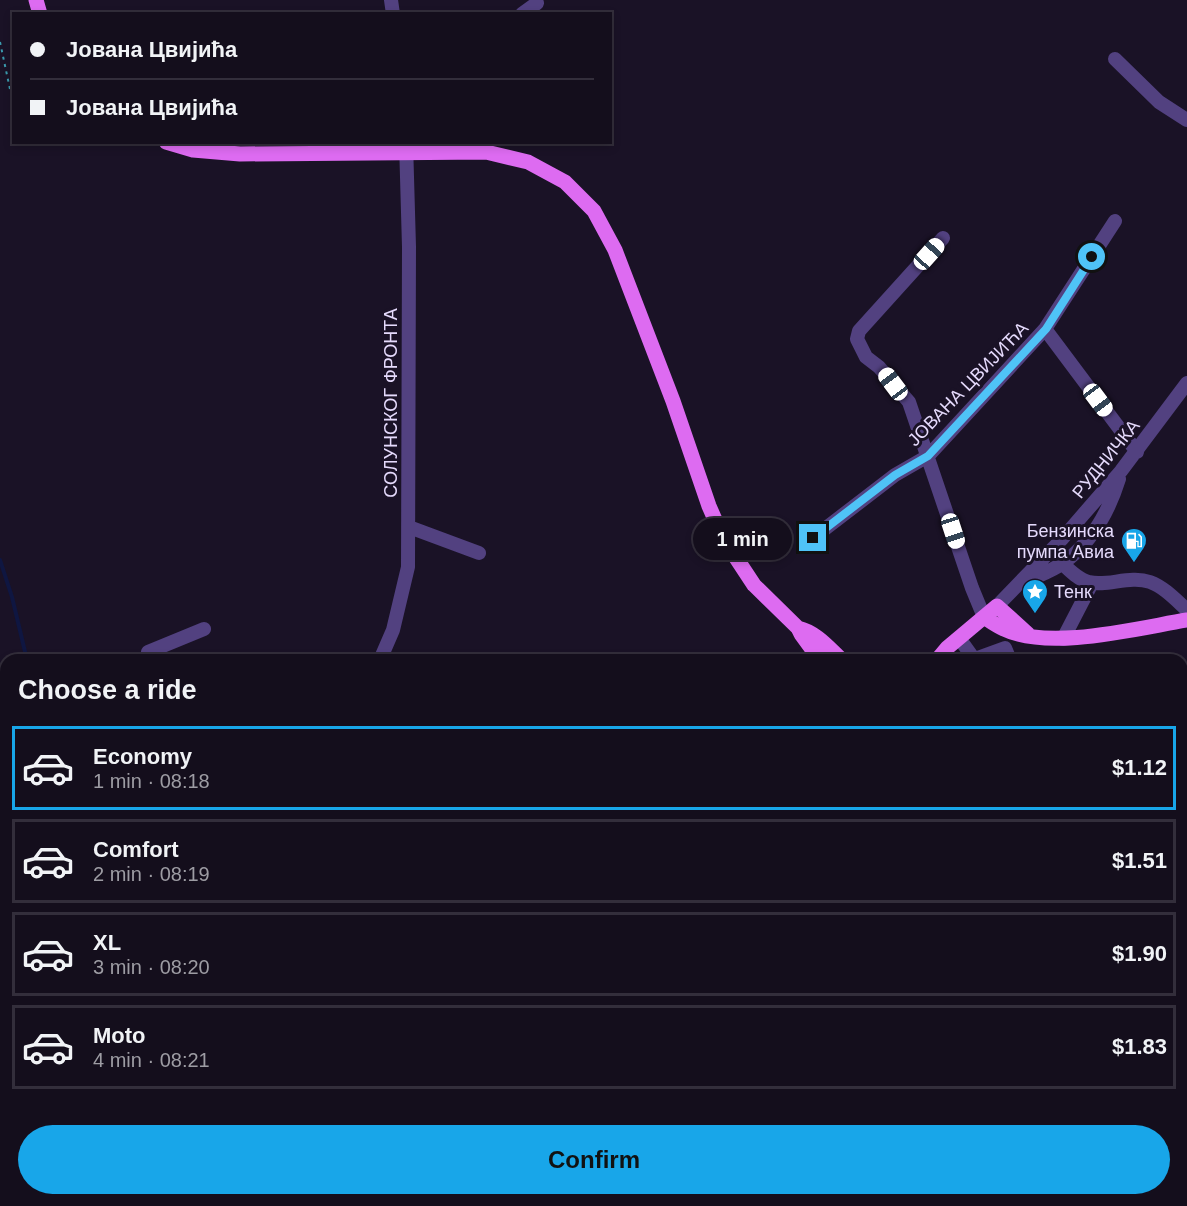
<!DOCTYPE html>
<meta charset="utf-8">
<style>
body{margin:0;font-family:Arial,sans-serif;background:#211c29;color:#f1f3f6;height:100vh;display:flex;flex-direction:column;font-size:22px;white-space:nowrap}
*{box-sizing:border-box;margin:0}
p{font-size:20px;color:#9d9ca3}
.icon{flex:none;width:33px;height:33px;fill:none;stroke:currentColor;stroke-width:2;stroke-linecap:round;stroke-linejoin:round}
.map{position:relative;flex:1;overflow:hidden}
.panel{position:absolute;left:0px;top:654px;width:1188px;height:552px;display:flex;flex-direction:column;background:#140e1c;border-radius:18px 18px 0 0;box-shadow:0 3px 9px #0003,0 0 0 2px #332e3b}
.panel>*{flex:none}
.banner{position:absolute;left:12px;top:12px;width:600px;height:132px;border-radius:0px;box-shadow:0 3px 9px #0003,0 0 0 2px #332e3b;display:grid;align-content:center;height:132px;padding:0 18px;background:#140e1c}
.end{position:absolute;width:27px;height:27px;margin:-14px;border:8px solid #4fc3f7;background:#111;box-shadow:0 0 0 3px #111}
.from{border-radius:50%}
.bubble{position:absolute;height:42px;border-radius:21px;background:#140e1c;box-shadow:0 3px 9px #0003,0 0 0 2px #332e3b;font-size:20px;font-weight:600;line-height:42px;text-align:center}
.car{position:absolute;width:18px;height:36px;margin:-18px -9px;border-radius:8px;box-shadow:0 0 4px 2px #0007;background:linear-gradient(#fff 24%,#345 0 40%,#fff 0 76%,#345 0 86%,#fff 0)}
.banner b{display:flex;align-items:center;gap:21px;height:57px;font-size:22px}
.banner b+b{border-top:2px solid #332e3b}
.banner i{width:15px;height:15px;background:#f1f3f6}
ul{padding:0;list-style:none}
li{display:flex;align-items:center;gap:18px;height:84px;margin:0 12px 9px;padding:0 6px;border:3px solid #332e3b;border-radius:0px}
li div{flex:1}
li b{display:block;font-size:22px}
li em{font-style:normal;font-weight:600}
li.selected{border-color:#18a6e9}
li>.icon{width:54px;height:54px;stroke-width:1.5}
h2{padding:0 18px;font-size:27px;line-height:72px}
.primary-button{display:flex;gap:12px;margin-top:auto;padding:12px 18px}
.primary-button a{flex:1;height:69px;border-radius:36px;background:#18a6e9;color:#111;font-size:24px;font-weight:600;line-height:69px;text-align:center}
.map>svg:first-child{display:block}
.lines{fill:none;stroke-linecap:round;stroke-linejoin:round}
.stream{stroke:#0f1641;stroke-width:4}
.river{stroke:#0f1641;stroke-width:22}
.building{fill:#302045;stroke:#4d346f;stroke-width:1.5}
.path{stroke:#3b9bae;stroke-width:2;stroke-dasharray:3 4.5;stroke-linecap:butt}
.minor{stroke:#524180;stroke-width:14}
.major{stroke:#dd6bf1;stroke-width:15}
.route{stroke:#4fc3f7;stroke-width:8}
.labels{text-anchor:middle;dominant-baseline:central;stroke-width:6;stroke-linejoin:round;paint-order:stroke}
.street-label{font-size:18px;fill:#e5dafc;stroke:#1a1226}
.poi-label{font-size:18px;fill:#e5dafc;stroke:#1a1226;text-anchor:end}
</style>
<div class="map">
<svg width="1187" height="1206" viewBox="0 0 1187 1206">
<rect width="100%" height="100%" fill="#1a1226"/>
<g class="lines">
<!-- stream -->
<path class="stream" d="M0,560L12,597L27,660
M0,1145L6,1141"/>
<!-- river -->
<path class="river" d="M1182,1050L1187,1052
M1000,1206L1003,1200"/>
</g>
<!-- building -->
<path class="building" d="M258,1200H503L507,1206H262Z
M661,1200H777L781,1206H652Z
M806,1200H829L820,1206H810Z"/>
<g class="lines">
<!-- path -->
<path class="path" d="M0,42L14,108
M118,1206L127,1200
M1044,1206L1058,1201"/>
<!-- minor -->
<path class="minor" d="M391,0L393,14
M522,14L537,3
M1115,59L1159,102L1187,120
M943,238L859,331L857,339L866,357L879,367L909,402L972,588L984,617
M1045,329L1137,452
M409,527L479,553
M813,538L895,475L928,456L1045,329L1115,221
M1063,564C1070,571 1079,580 1089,582C1106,587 1130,575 1150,582C1164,587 1176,600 1187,610
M1025,582C1037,576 1052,571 1063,563C1091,543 1109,511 1119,479
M997,606L1062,539L1121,471L1187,383
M959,638L974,659
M1063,639L1092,583
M151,660L148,652L204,629
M380,660L393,630L408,567L409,247L406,142
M972,660L1005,648L1010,660
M0,822L6,824
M1182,891C1187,900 1187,906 1182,915
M0,1060L6,1054
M144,1200L149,1206
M244,1200L248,1206
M554,1200L558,1206
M586,1200L590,1206
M792,1200L796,1206
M76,1206L85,1200
M880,1206L886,1200"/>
<!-- major -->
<path class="major" d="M36,0L40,14
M166,142L193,150L240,154L486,152L528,162L565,182L594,211L615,250L673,401L709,506L723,538L754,585L798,628L801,634L820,660
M984,617C990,621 997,626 1004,629C1049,651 1138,628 1187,620
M798,628C816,632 829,648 842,660
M937,660L947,648L997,606L1028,634
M1182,1007L1187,996
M1070,1206L1075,1200"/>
</g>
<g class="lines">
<!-- route -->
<path class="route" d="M813,538L895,475L928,456L1046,329L1092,257"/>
</g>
<!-- icons -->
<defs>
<symbol id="fuel-pin" viewBox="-11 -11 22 30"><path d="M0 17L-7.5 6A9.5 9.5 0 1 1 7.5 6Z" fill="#18a6e9" stroke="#1a1226"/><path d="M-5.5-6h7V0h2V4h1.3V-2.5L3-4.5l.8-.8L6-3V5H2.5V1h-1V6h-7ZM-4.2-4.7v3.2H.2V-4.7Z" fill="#fff"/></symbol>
<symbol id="sight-pin" viewBox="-11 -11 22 30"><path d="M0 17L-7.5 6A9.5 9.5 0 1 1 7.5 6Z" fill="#18a6e9" stroke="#1a1226"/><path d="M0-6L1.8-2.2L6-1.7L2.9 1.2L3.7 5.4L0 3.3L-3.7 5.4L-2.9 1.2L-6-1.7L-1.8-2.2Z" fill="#fff"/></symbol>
</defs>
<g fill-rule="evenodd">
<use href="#fuel-pin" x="1119" y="526" width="30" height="40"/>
<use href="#sight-pin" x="1020" y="577" width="30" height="40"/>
</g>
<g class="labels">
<!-- street labels -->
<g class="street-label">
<text transform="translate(968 384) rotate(-46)">ЈОВАНА ЦВИЈИЋА</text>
<text transform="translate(391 403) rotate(-90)">СОЛУНСКОГ ФРОНТА</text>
<text transform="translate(1106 459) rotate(-51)">РУДНИЧКА</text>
</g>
<!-- poi labels -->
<g class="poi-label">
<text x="1114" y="531">Бензинска<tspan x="1114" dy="21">пумпа Авиа</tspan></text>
<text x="1054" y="592" text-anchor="start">Тенк</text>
</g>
</g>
</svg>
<i class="end from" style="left:1092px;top:257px"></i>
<i class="end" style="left:813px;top:538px"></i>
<div class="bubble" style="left:693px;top:518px;width:99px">1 min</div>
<i class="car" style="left:929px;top:254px;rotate:42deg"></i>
<i class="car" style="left:893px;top:384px;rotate:323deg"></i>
<i class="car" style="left:1098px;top:400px;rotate:143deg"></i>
<i class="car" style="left:953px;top:531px;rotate:162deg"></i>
<div class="banner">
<b><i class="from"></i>Јована Цвијића</b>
<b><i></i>Јована Цвијића</b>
</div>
<section class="panel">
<h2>Choose a ride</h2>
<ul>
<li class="selected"><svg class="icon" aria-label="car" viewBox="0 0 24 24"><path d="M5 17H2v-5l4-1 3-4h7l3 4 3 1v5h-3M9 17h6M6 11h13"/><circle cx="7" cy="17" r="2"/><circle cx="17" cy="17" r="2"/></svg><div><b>Economy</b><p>1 min · 08:18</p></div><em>$1.12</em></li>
<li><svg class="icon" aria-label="car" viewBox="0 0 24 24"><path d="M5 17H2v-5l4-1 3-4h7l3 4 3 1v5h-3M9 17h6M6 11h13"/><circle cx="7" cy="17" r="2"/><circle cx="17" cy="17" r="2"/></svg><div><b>Comfort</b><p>2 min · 08:19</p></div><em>$1.51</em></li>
<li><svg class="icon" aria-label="car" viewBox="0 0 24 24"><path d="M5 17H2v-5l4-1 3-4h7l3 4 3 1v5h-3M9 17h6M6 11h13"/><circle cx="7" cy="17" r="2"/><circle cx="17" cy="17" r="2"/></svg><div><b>XL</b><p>3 min · 08:20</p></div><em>$1.90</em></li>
<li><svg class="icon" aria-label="car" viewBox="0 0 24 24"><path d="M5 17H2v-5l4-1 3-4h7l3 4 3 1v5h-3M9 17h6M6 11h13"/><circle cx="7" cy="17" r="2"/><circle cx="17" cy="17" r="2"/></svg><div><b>Moto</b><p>4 min · 08:21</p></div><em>$1.83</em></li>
</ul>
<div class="primary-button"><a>Confirm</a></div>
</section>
</div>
